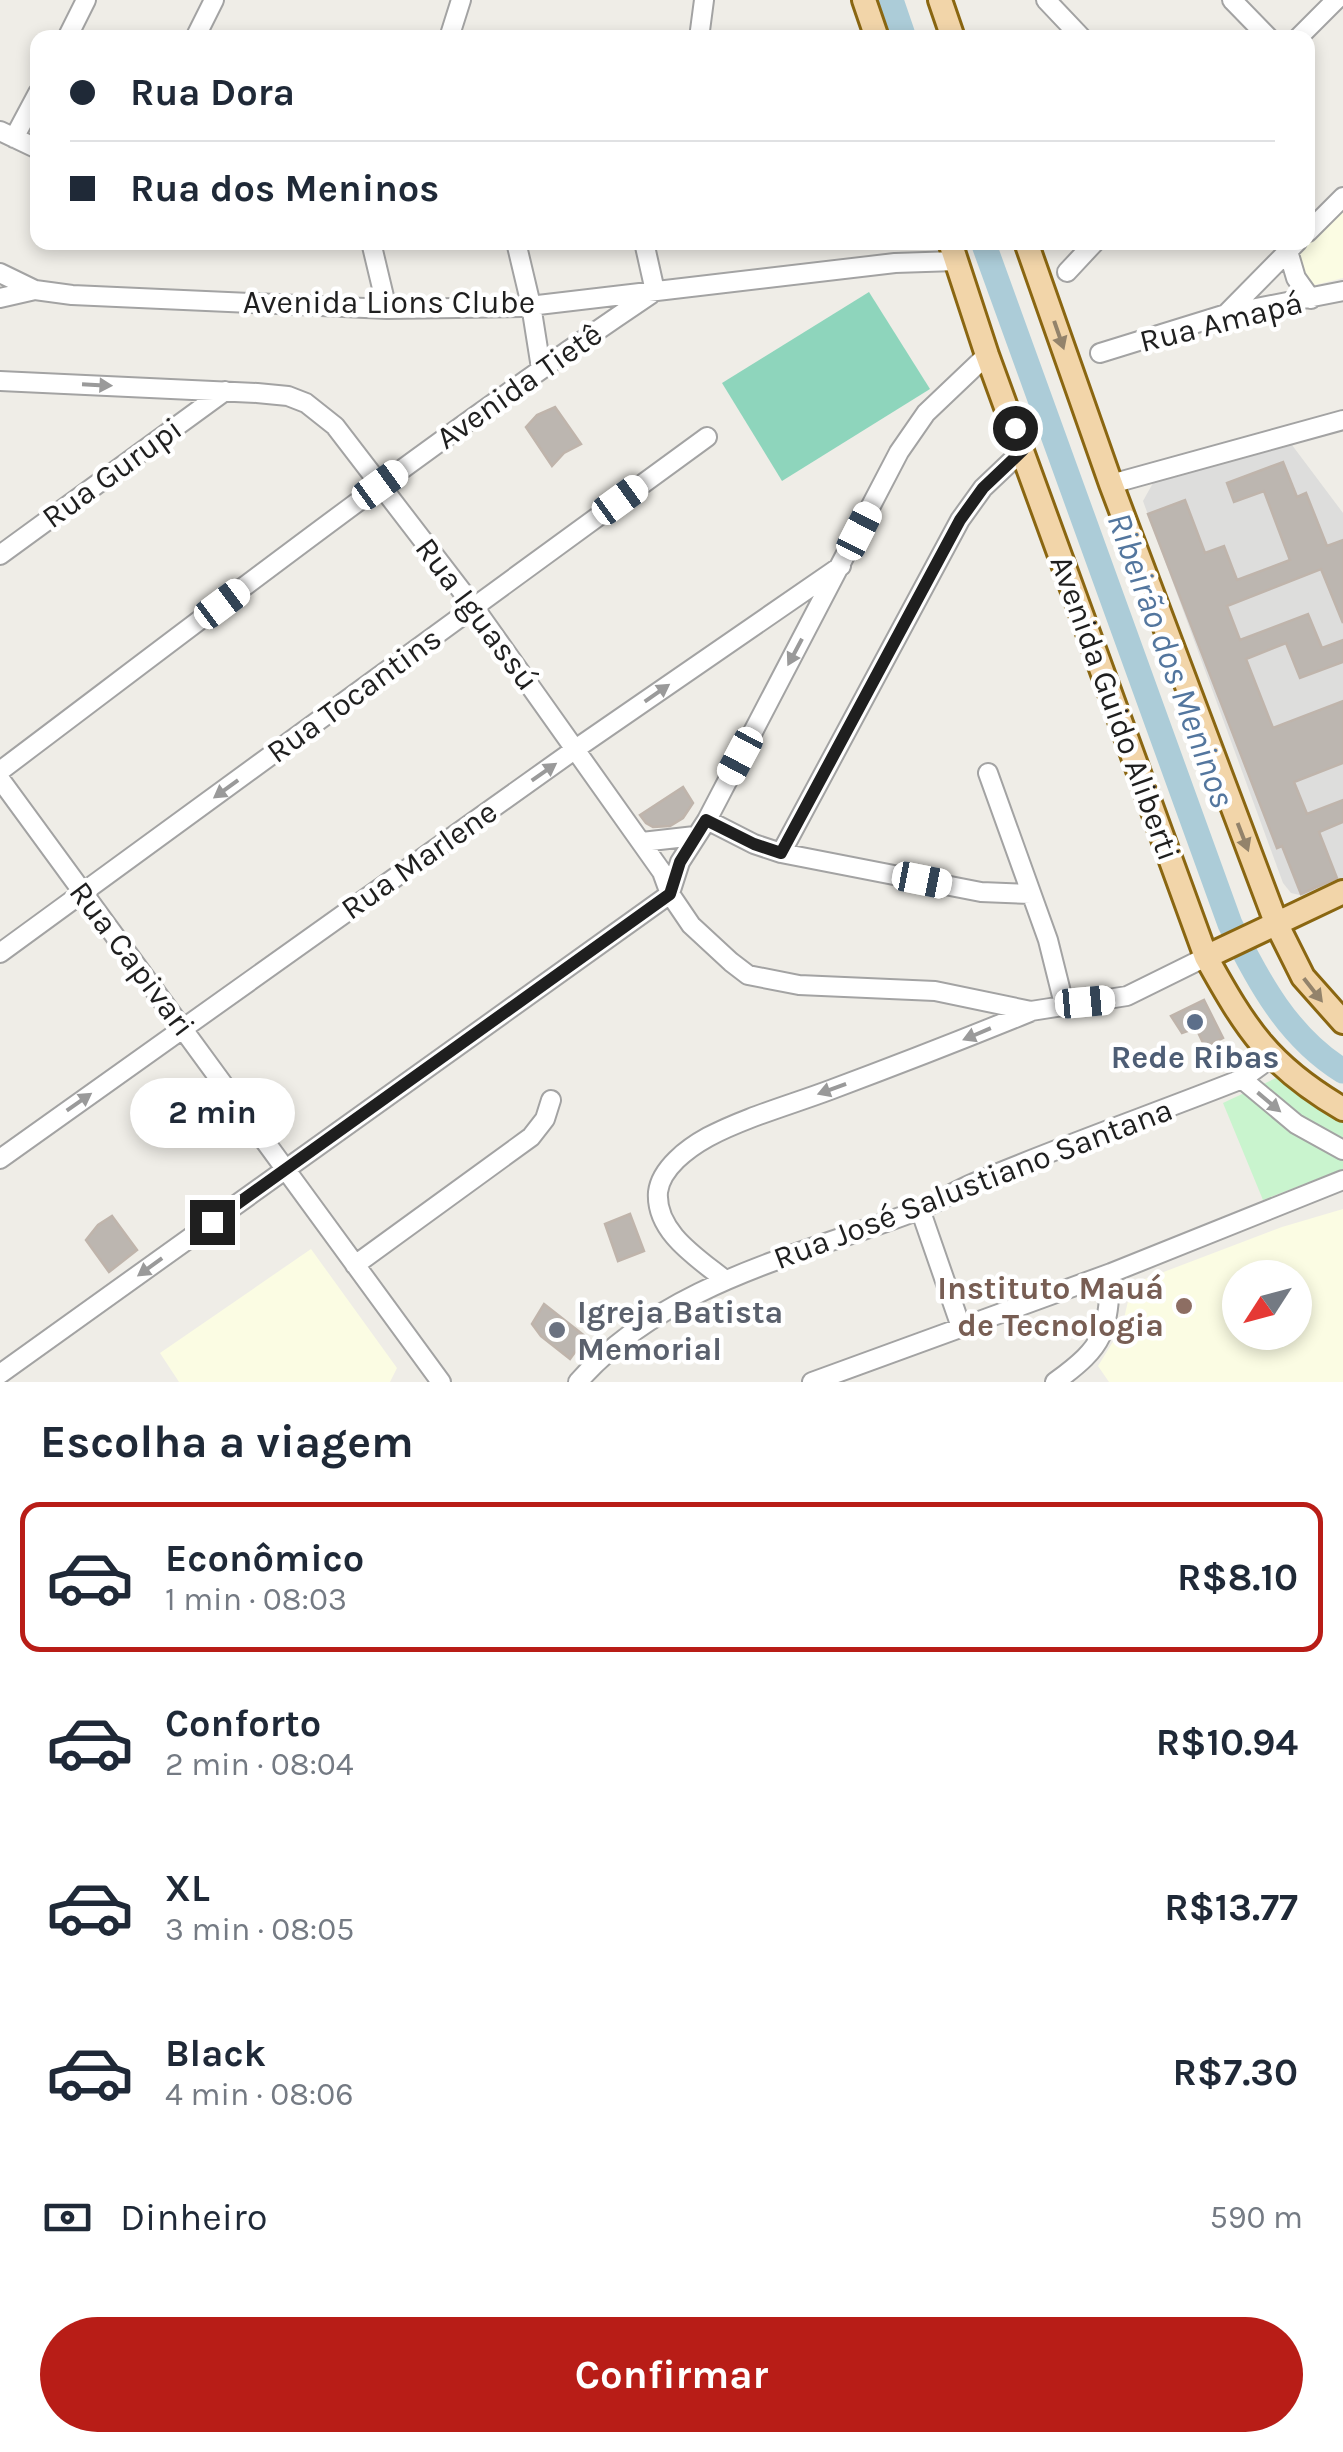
<!DOCTYPE html>
<html lang="pt">
<meta charset="utf-8">
<style>
body{margin:0;font-family:Karla,sans-serif;background:#f2f2f3;color:#1f2937;height:100vh;display:flex;flex-direction:column;font-size:38px;white-space:nowrap}
*{box-sizing:border-box;margin:0}
p{font-size:32px;color:#747a83}
.icon{flex:none;width:55px;height:55px;fill:none;stroke:currentColor;stroke-width:2;stroke-linecap:round;stroke-linejoin:round}
.map{position:relative;height:1382px;overflow:hidden}
.side{display:flex;flex-direction:column;background:#fff;flex:1}
.side>*{flex:none}
.hud{position:absolute;left:30px;top:30px;width:1285px;height:220px;border-radius:20px;box-shadow:0 5px 15px #0003;display:grid;align-content:center;height:220px;padding:0 40px;background:#fff}
.needle{width:65px;rotate:234deg}
.buttons{position:absolute;left:1222px;top:1260px;display:grid;gap:20px}
.buttons a{display:grid;place-items:center;width:90px;height:90px;border-radius:50%;background:#fff;box-shadow:0 5px 15px #0003;font-size:50px}
.end{position:absolute;width:45px;height:45px;margin:-22px;border:12px solid #1f1f1f;background:#fff;box-shadow:0 0 0 5px #fff}
.from{border-radius:50%}
.bubble{position:absolute;height:70px;border-radius:35px;background:#fff;box-shadow:0 5px 15px #0003;font-size:32px;font-weight:700;line-height:70px;text-align:center}
.car{position:absolute;width:30px;height:60px;margin:-30px -15px;border-radius:12px;box-shadow:0 0 8px 2px #0007;background:linear-gradient(#fff 24%,#345 0 40%,#fff 0 76%,#345 0 86%,#fff 0)}
.hud b{display:flex;align-items:center;gap:35px;height:95px;font-size:38px}
.hud b+b{border-top:2px solid #e0e1e3}
.hud i{width:25px;height:25px;background:#1f2937}
ul{padding:0;list-style:none}
li{display:flex;align-items:center;gap:30px;height:150px;margin:0 20px 15px;padding:0 20px;border:5px solid transparent;border-radius:20px}
li div{flex:1}
li b{display:block;font-size:38px}
li em{font-style:normal;font-weight:700}
li.current{border-color:#b81d17}
li>.icon{width:90px;height:90px;stroke-width:1.5}
h2{padding:0 40px;font-size:45px;line-height:120px}
.pay{display:flex;align-items:center;gap:25px;height:110px;padding:0 40px;font-size:38px}
.pay p{margin-inline-start:auto}
.primary-button{display:flex;gap:20px;margin-top:auto;padding:20px 40px}
.primary-button a{flex:1;height:115px;border-radius:60px;background:#b81d17;color:#fff;font-size:40px;font-weight:700;line-height:115px;text-align:center}
.map>svg:first-child{display:block}
.residential{fill:#dddddc}
.education{fill:#fbfce3;fill-rule:evenodd}
.park{fill:#c9f4ce}
.pitch{fill:#8ed5bc}
.lines{fill:none;stroke-linecap:round;stroke-linejoin:round}
.river{stroke:#acccd8;stroke-width:25}
.building{fill:#bcb6b0;stroke:#bfb4ab;stroke-width:2.5}
.minor-casing{stroke:#a3a3a3;stroke-width:22}
.major-casing{stroke:#8a6611;stroke-width:28}
.minor{stroke:#fff;stroke-width:18}
.major{stroke:#f2d5a9;stroke-width:22}
.oneway{fill:#93836b}
.oneway2{fill:#9a9a9a}
.route{stroke:#1f1f1f;stroke-width:12}
.service-dot{fill:#5c6f8a;stroke:#fff;stroke-width:4}
.education-dot{fill:#8d6e63;stroke:#fff;stroke-width:4}
.worship-dot{fill:#6b7280;stroke:#fff;stroke-width:4}
.labels{text-anchor:middle;dominant-baseline:central;stroke-width:9;stroke-linejoin:round;paint-order:stroke}
.street-label{font-size:32px;fill:#1f1f1f;stroke:#fff}
.service-label{font-size:32px;font-weight:bold;fill:#4e5e75;stroke:#fff}
.education-label{font-size:32px;font-weight:bold;fill:#785e54;stroke:#fff;text-anchor:end}
.worship-label{font-size:32px;font-weight:bold;fill:#5b616d;stroke:#fff;text-anchor:start}
.water-label{font-size:35px;font-style:italic;fill:#53769e;stroke:#fff}
</style>
<div class="map">
<svg width="1343" height="1382" viewBox="0 0 1343 1382">
<rect width="100%" height="100%" fill="#efede7"/>
<!-- residential -->
<path class="residential" d="M1292,445L1343,513V879L1304,896L1291,893L1283,883L1143,501L1153,483Z"/>
<!-- education -->
<path class="education" d="M1343,207V278L1307,287L1297,254Z
M1343,1209V1382H1109L1098,1366L1122,1327L1132,1284L1282,1227ZM1240,1278H1295V1332H1240Z
M311,1249L397,1368L390,1382H179L160,1353Z"/>
<!-- park -->
<path class="park" d="M1276,1078L1343,1116V1169L1263,1200L1223,1103Z"/>
<!-- pitch -->
<path class="pitch" d="M869,292L930,389L782,481L722,383Z"/>
<g class="lines">
<!-- river -->
<path class="river" d="M891,0L904,38
M983,242L1230,924C1258,981 1288,1037 1343,1071"/>
</g>
<!-- building -->
<path class="building" d="M555,407L581,444L564,453L552,466L526,427L537,415Z
M1283,462L1297,497L1306,493L1327,546L1343,540V623L1321,569L1227,606L1240,640L1308,614L1322,648L1343,640V662L1300,678L1286,643L1246,659L1273,728L1343,701V763L1294,782L1307,814L1343,800V822L1319,832L1337,878L1301,894L1282,846L1277,848L1148,514L1185,500L1205,553L1224,546L1237,580L1290,560L1264,491L1234,502L1227,483Z
M683,787L693,803L683,818L670,826L653,827L646,823L640,815Z
M1204,1000L1223,1038L1205,1047L1196,1028L1182,1033L1171,1016Z
M630,1214L644,1251L618,1261L605,1224Z
M112,1216L137,1250L109,1272L86,1240L98,1225Z
M544,1304L586,1337L570,1359L541,1336L532,1324Z"/>
<g class="lines">
<defs>
<path id="minor" d="M1046,0L1082,38
M1232,0L1269,38
M67,38L86,0
M195,38L214,0
M449,38L461,0
M699,38L704,0
M1298,38L1336,0
M0,131L38,149
M14,138L38,93
M1308,232L1343,197
M371,242L387,309
M516,242L531,305L541,368
M644,242L655,291
M1288,251L1296,278L1311,299
M1067,272L1095,242
M0,273L35,290
M0,298L35,290L72,295L387,309L521,307L895,263L956,261
M1227,313L1297,242
M1100,353L1226,314L1343,291
M0,381L257,393L288,396L306,403L335,426L474,607L662,872L670,894L691,925L731,962L748,975L799,985L935,991L1031,1011L1127,996L1206,957
M1111,484L1343,420
M0,555L225,391
M0,771C215,609 428,444 651,294
M988,773L1048,940L1064,1004
M0,779L441,1382
M707,820L754,844L781,853L981,892L1031,894
M642,842L695,836
M781,853L960,520L983,488L1023,450
M670,893L680,862L707,820L899,452L926,413L987,355
M0,953L707,437
M1242,1079L1296,1124L1343,1150
M0,1159L577,748L841,566
M920,1209L961,1327
M355,1265L531,1137L545,1119L551,1100
M725,1280C698,1258 655,1232 658,1192C661,1168 688,1148 708,1137C746,1117 790,1105 830,1090C897,1065 964,1039 1030,1012
M0,1374L670,894
M578,1382C664,1283 802,1255 919,1210C938,1202 955,1191 974,1183C1062,1146 1153,1114 1242,1079L1271,1058
M812,1382L1111,1273L1343,1180
M1055,1382C1106,1345 1107,1333 1111,1273"/>
<path id="major" d="M864,0L877,38
M940,0L953,38
M950,242L987,355L1206,957C1246,1029 1269,1066 1343,1109
M1026,242L1111,484L1277,925L1303,977L1343,1022
M1206,957L1343,892"/>
</defs>
<!-- minor casing -->
<use href="#minor" class="minor-casing"/>
<!-- major casing -->
<use href="#major" class="major-casing"/>
<!-- minor -->
<use href="#minor" class="minor"/>
<!-- major -->
<use href="#major" class="major"/>
</g>
<!-- one-way arrows -->
<defs><path id="oneway-solid" d="M-6-.8H1V-3.2L6.5 0L1 3.2V.8H-6Z" transform="scale(2.5)"/></defs>
<g class="oneway">
<use href="#oneway-solid" transform="translate(1059 335) rotate(71)"/>
<use href="#oneway-solid" transform="translate(1243 837) rotate(69)"/>
<use href="#oneway-solid" transform="translate(1313 990) rotate(52)"/>
</g>
<g class="oneway2">
<use href="#oneway-solid" transform="translate(97 385) rotate(3)"/>
<use href="#oneway-solid" transform="translate(795 652) rotate(118)"/>
<use href="#oneway-solid" transform="translate(657 693) rotate(-35)"/>
<use href="#oneway-solid" transform="translate(544 772) rotate(-35)"/>
<use href="#oneway-solid" transform="translate(226 789) rotate(144)"/>
<use href="#oneway-solid" transform="translate(977 1034) rotate(157)"/>
<use href="#oneway-solid" transform="translate(832 1089) rotate(160)"/>
<use href="#oneway-solid" transform="translate(79 1102) rotate(-35)"/>
<use href="#oneway-solid" transform="translate(1269 1102) rotate(40)"/>
<use href="#oneway-solid" transform="translate(150 1267) rotate(144)"/>
</g>
<g class="lines">
<!-- route -->
<path class="route" d="M212,1222L670,894L680,862L706,820L754,844L781,853L960,520L983,488L1023,450L1015,428"/>
</g>
<!-- markers -->
<circle class="service-dot" cx="1195" cy="1022" r="10"/>
<circle class="education-dot" cx="1184" cy="1306" r="10"/>
<circle class="worship-dot" cx="557" cy="1330" r="10"/>
<g class="labels">
<!-- street labels -->
<g class="street-label">
<text x="389" y="302">Avenida Lions Clube</text>
<text transform="translate(1221 322) rotate(-14)">Rua Amapá</text>
<text transform="translate(519 386) rotate(-35)">Avenida Tietê</text>
<text transform="translate(112 473) rotate(-36)">Rua Gurupi</text>
<text transform="translate(477 614) rotate(53)">Rua Iguassú</text>
<text transform="translate(354 695) rotate(-36)">Rua Tocantins</text>
<text transform="translate(1115 708) rotate(70)">Avenida Guido Aliberti</text>
<text transform="translate(419 860) rotate(-35)">Rua Marlene</text>
<text transform="translate(132 959) rotate(53)">Rua Capivari</text>
<text transform="translate(973 1184) rotate(-21)">Rua José Salustiano Santana</text>
</g>
<!-- service labels -->
<g class="service-label">
<text x="1195" y="1057">Rede Ribas</text>
</g>
<!-- education labels -->
<g class="education-label">
<text x="1164" y="1288">Instituto Mauá<tspan x="1164" dy="37">de Tecnologia</tspan></text>
</g>
<!-- worship labels -->
<g class="worship-label">
<text x="577" y="1312">Igreja Batista<tspan x="577" dy="37">Memorial</tspan></text>
</g>
<!-- water labels -->
<g class="water-label">
<text transform="translate(1171 660) rotate(70)">Ribeirão dos Meninos</text>
</g>
</g>
</svg>
<div class="buttons">
<a><svg class="needle" viewBox="-14 -14 28 28"><path d="M0-13l5 13h-10z" fill="#e53935"/><path d="M0 13l5-13h-10z" fill="#747a83"/></svg></a>
</div>
<i class="end from" style="left:1015px;top:428px"></i>
<i class="end" style="left:212px;top:1222px"></i>
<div class="bubble" style="left:130px;top:1078px;width:165px">2 min</div>
<i class="car" style="left:380px;top:485px;rotate:54deg"></i>
<i class="car" style="left:620px;top:500px;rotate:54deg"></i>
<i class="car" style="left:859px;top:531px;rotate:27deg"></i>
<i class="car" style="left:222px;top:604px;rotate:53deg"></i>
<i class="car" style="left:740px;top:756px;rotate:208deg"></i>
<i class="car" style="left:922px;top:880px;rotate:101deg"></i>
<i class="car" style="left:1085px;top:1002px;rotate:85deg"></i>
<div class="hud">
<b><i class="from"></i>Rua Dora</b>
<b><i></i>Rua dos Meninos</b>
</div>
</div>
<section class="side">
<h2>Escolha a viagem</h2>
<ul>
<li class="current"><svg class="icon" aria-label="car" viewBox="0 0 24 24"><path d="M5 17H2v-5l4-1 3-4h7l3 4 3 1v5h-3M9 17h6M6 11h13"/><circle cx="7" cy="17" r="2"/><circle cx="17" cy="17" r="2"/></svg><div><b>Econômico</b><p>1 min · 08:03</p></div><em>R$8.10</em></li>
<li><svg class="icon" aria-label="car" viewBox="0 0 24 24"><path d="M5 17H2v-5l4-1 3-4h7l3 4 3 1v5h-3M9 17h6M6 11h13"/><circle cx="7" cy="17" r="2"/><circle cx="17" cy="17" r="2"/></svg><div><b>Conforto</b><p>2 min · 08:04</p></div><em>R$10.94</em></li>
<li><svg class="icon" aria-label="car" viewBox="0 0 24 24"><path d="M5 17H2v-5l4-1 3-4h7l3 4 3 1v5h-3M9 17h6M6 11h13"/><circle cx="7" cy="17" r="2"/><circle cx="17" cy="17" r="2"/></svg><div><b>XL</b><p>3 min · 08:05</p></div><em>R$13.77</em></li>
<li><svg class="icon" aria-label="car" viewBox="0 0 24 24"><path d="M5 17H2v-5l4-1 3-4h7l3 4 3 1v5h-3M9 17h6M6 11h13"/><circle cx="7" cy="17" r="2"/><circle cx="17" cy="17" r="2"/></svg><div><b>Black</b><p>4 min · 08:06</p></div><em>R$7.30</em></li>
</ul>
<div class="pay"><svg class="icon" aria-label="cash" viewBox="0 0 24 24"><path d="M3 7h18v10H3z"/><circle cx="12" cy="12" r="2"/></svg>Dinheiro<p>590 m</p></div>
<div class="primary-button"><a>Confirmar</a></div>
</section>
